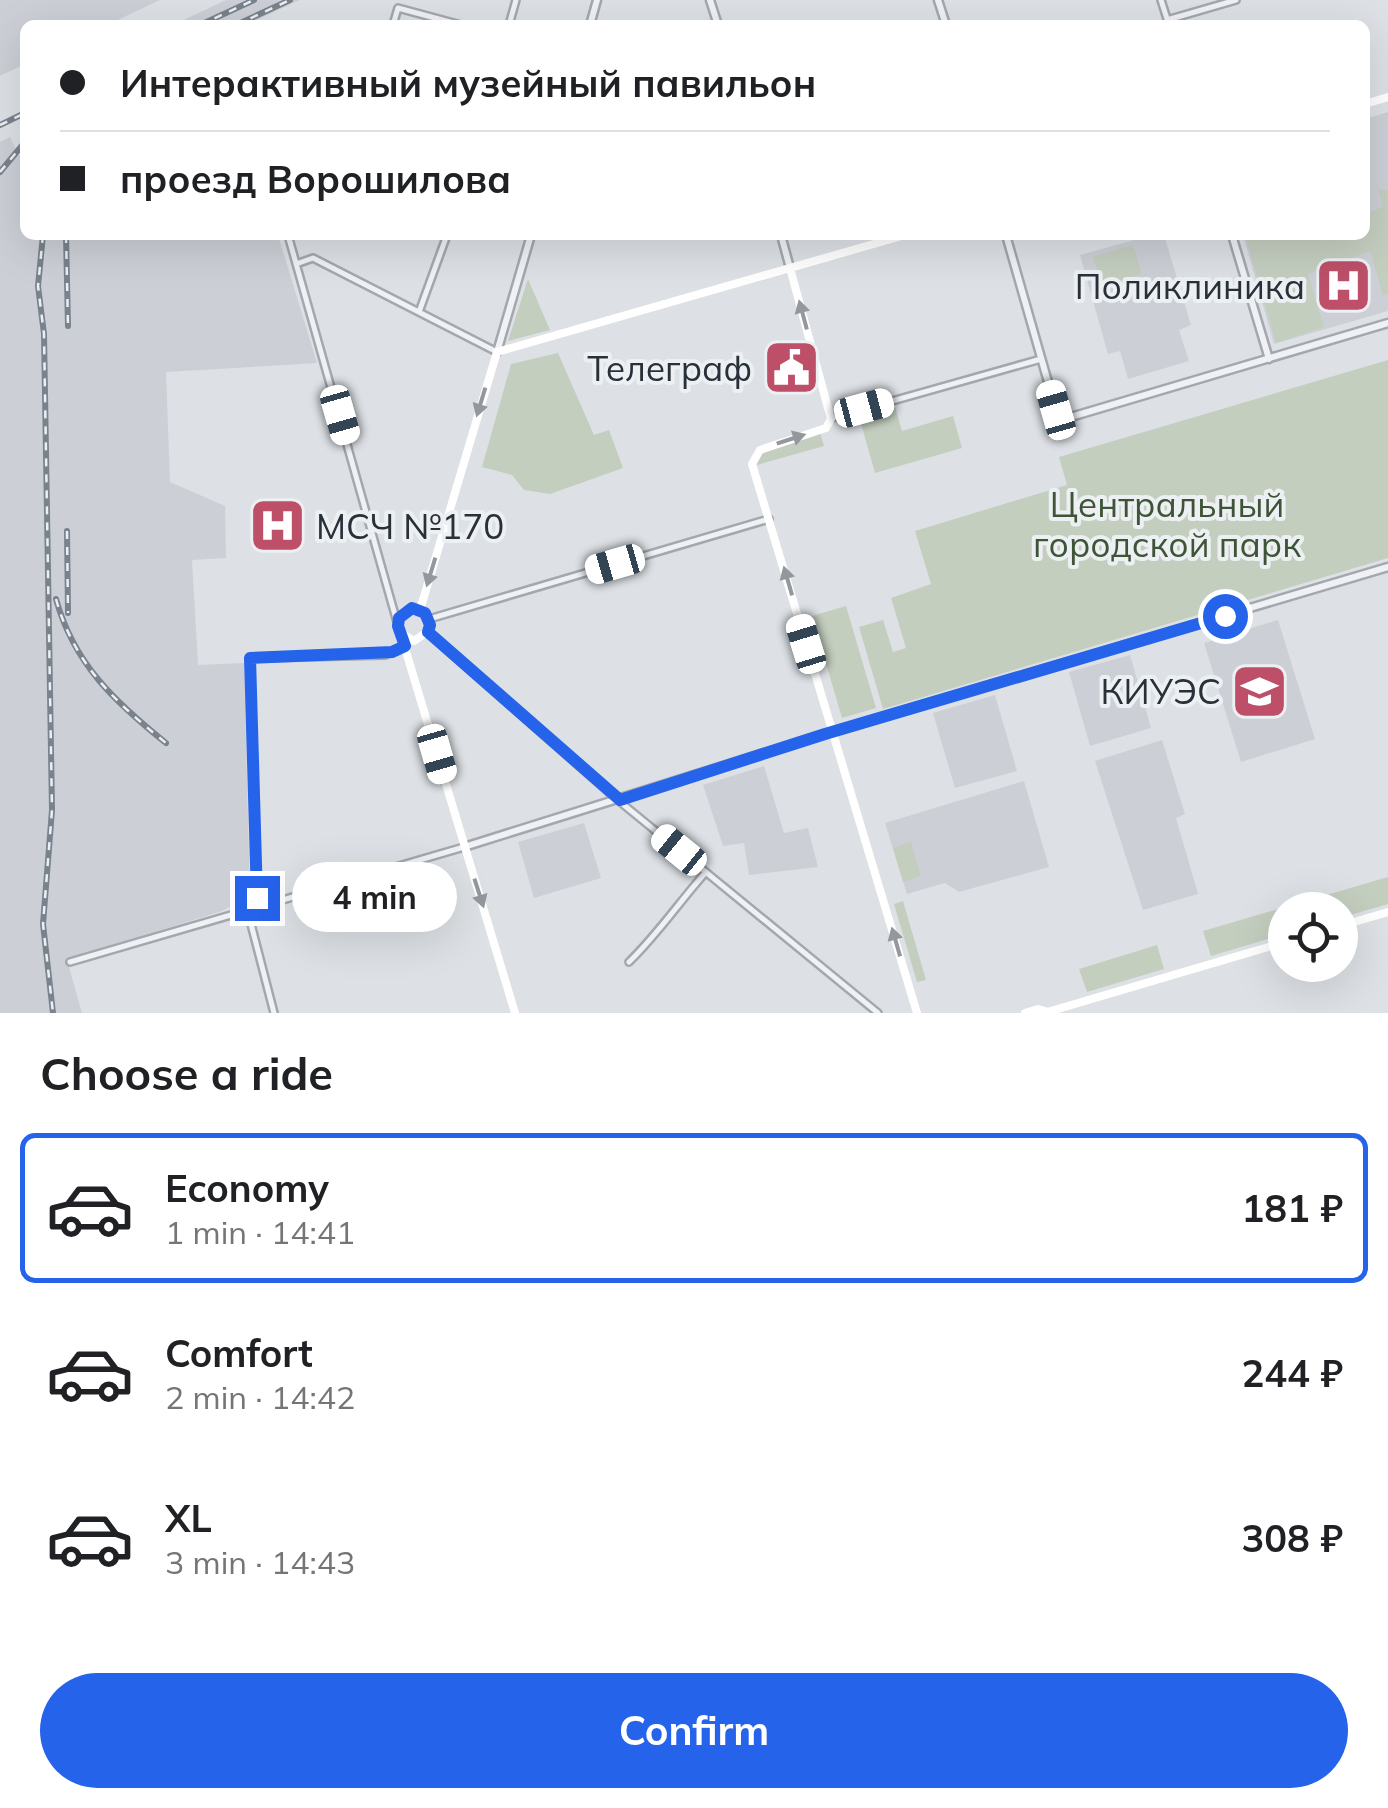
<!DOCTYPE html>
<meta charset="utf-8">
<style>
body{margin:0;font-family:Mulish,sans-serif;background:#f2f2f2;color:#202124;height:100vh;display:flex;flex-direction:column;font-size:38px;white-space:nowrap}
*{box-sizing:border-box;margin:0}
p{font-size:32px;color:#757577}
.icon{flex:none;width:55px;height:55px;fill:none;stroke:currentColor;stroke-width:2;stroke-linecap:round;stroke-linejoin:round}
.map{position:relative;height:1013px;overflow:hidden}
.drawer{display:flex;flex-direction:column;background:#fff;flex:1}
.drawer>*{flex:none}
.guide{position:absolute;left:20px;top:20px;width:1350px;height:220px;border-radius:15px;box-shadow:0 10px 40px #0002;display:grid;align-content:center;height:220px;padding:0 40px;background:#fff}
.controls{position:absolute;left:1268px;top:892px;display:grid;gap:20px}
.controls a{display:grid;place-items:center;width:90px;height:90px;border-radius:50%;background:#fff;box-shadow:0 10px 40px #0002;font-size:50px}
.end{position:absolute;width:45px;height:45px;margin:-22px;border:12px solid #2563eb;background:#fff;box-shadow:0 0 0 5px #fff}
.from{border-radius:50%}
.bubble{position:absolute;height:70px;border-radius:35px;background:#fff;box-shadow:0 10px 40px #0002;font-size:32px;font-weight:700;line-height:70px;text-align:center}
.car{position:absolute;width:30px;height:60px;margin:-30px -15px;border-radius:12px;box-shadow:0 0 8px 2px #0007;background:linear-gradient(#fff 24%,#345 0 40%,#fff 0 76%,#345 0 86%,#fff 0)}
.guide b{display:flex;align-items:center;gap:35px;height:95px;font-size:38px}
.guide b+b{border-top:2px solid #e0e0e0}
.guide i{width:25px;height:25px;background:#202124}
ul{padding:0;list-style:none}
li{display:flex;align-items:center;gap:30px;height:150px;margin:0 20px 15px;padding:0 20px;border:5px solid transparent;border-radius:15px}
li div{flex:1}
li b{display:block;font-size:38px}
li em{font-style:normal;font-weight:700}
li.selected{border-color:#2563eb}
li>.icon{width:90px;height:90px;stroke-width:1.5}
h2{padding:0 40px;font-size:45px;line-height:120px}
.action{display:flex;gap:20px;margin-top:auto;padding:20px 40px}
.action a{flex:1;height:115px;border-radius:60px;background:#2563eb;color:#fff;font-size:40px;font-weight:700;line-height:115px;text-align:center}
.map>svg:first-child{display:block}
.built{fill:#ccd0d6}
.green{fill:#c4cebf}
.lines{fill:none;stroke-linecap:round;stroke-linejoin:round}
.minor-casing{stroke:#a3a8ae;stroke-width:10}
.tertiary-casing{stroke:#a3a8ae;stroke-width:11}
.minor{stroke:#eff1f4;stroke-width:5}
.tertiary{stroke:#eff1f4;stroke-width:6}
.secondary{stroke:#fff;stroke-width:8}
.rail-casing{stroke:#79828d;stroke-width:6}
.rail{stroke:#ecf0f3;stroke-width:2.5;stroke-dasharray:8;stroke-linecap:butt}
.oneway{fill:#94989c}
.route{stroke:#2563eb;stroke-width:12}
.labels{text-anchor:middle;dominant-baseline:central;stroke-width:8;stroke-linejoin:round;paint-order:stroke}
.poi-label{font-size:35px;fill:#28303a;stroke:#ecf0f3;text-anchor:end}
.park-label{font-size:35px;fill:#3f5437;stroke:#ecf0f3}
</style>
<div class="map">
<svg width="1388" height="1013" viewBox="0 0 1388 1013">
<rect width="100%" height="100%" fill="#dde1e5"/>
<!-- built -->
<path class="built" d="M0,0H160L107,25H25V64L0,76Z
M226,0H300L246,25H173Z
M1388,112V311L1274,344L1243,235H1365V119Z
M10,137L19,156L25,153V235H278L317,363L166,372L170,482L225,506L226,558L192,560L198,665L244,663L250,896L222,911L67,960L82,1013H0V142Z
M1152,235H1164L1191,325L1179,330L1189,361L1128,379L1120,351L1108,354L1080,255Z
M1278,620L1315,739L1241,762L1204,643Z
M1130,655L1151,728L1090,746L1069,672Z
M995,695L1017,771L955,788L933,713Z
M1162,740L1185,814L1176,818L1198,894L1143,910L1095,761Z
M764,766L784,833L808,828L818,867L749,875L744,843L723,846L703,785Z
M1024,781L1049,867L959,892L945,883L907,894L885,823Z
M584,823L601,878L534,898L518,842Z"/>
<!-- green -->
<path class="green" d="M1378,189L1388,191V294L1383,296L1370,251L1309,274L1307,271L1324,327L1276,343L1245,235H1365V215L1383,206Z
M1133,245L1142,274L1102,286L1093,257Z
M528,279L550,330L508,341Z
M558,353L594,435L609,430L623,468L550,494L524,490L512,475L482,467L511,364Z
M1388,360V558L883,709L859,627L883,620L893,652L906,648L891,598L931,584L915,531L1067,485L1059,457Z
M878,407L879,411L895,407L902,431L953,416L962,448L875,473L858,413Z
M820,432L824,446L757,465L758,455Z
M846,606L876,708L842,718L812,616Z
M911,842L921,876L903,882L893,848Z
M1388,877V904L1340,918V910H1285V934L1211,956L1203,931Z
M903,901L926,980L917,982L894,904Z
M1157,945L1164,969L1087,992L1079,969Z"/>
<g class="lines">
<defs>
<path id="minor" d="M1161,0L1169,25
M1167,20L1236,0
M393,25L398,8L461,25
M509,25L516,0
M288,235L397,622
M296,264L313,258L497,352
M419,312L447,235
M832,418L1041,359
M429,619L769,519
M427,632L619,801L878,1013
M70,962L464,847
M629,962C658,934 680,901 706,872
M274,1013L251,924L257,906L250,658L385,655L405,647"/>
<path id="tertiary" d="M710,0L718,25
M938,0L946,25
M590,25L597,0
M781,235L790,268
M1006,235L1056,410L1064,419L1388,323
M1232,235L1269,359
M497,352L531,235
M464,847L825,734L1388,567"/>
</defs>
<!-- minor casing -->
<use href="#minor" class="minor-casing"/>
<!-- tertiary casing -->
<use href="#tertiary" class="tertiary-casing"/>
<!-- minor -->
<use href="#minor" class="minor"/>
<!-- tertiary -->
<use href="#tertiary" class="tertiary"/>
<!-- secondary -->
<path class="secondary" d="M1365,104L1388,97
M790,268L831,419L826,428L760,450L752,464L917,1013
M420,610L497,352L905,235
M420,610L404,611L398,625L515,1013
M400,632L414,641L427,632L429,619L420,610
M1340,926L1388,912
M1025,1013L1038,1009L1048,1012
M1044,1013L1285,942"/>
<defs>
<path id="rail" d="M200,25L254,0
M236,25L290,0
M0,125L25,113
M0,172L25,142
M43,235L38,286L44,334L52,810L43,924L53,1013
M66,235L68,326
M67,531L68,613
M56,599C74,664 115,702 166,743"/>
</defs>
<!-- rail casing -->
<use href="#rail" class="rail-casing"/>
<!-- rail -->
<use href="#rail" class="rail"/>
</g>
<!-- one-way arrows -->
<defs><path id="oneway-solid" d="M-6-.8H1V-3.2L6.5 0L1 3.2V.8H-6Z" transform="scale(2.5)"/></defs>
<g class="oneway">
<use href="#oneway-solid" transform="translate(803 315) rotate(-105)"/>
<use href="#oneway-solid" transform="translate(481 402) rotate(107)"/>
<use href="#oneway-solid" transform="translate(791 439) rotate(-18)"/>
<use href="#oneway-solid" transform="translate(431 572) rotate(107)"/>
<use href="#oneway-solid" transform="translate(788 581) rotate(-106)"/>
<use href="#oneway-solid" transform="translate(479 893) rotate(72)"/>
<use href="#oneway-solid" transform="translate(896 942) rotate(-106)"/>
</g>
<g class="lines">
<!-- route -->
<path class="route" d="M257,898L250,658L392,652L405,646L398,626L399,618L412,608L425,613L430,625L428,632L620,800L825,734L1225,616"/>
</g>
<!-- icons -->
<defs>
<symbol id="hospital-square" viewBox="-11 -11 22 22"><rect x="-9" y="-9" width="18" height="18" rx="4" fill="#bd4f69" stroke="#ecf0f3"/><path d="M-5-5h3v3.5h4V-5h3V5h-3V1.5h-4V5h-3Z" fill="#fff"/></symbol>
<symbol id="civic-square" viewBox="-11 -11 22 22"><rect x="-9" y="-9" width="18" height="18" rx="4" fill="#bd4f69" stroke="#ecf0f3"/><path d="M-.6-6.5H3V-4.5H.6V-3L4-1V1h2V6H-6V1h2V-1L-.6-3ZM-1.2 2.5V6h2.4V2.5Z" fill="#fff"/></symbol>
<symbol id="university-square" viewBox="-11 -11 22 22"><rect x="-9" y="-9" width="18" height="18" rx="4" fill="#bd4f69" stroke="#ecf0f3"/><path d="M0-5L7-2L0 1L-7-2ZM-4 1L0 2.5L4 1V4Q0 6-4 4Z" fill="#fff"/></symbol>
</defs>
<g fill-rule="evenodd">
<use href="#hospital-square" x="1312" y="254" width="63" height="63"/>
<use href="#civic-square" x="760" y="336" width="63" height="63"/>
<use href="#hospital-square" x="246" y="494" width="63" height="63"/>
<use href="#university-square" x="1228" y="660" width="63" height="63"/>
</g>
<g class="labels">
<!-- poi labels -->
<g class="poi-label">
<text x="1305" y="286">Поликлиника</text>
<text x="752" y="368">Телеграф</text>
<text x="316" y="526" text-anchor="start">МСЧ №170</text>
<text x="1221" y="691">КИУЭС</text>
</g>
<!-- park labels -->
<g class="park-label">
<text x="1167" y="504">Центральный<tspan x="1167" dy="40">городской парк</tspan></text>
</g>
</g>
</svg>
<div class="controls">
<a><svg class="icon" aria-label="locate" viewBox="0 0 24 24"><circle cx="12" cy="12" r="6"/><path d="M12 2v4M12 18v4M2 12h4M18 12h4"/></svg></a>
</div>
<i class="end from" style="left:1225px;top:616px"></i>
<i class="end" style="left:257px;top:898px"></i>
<div class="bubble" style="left:292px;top:862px;width:165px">4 min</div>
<i class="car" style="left:864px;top:408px;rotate:75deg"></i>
<i class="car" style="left:1056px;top:410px;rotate:344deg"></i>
<i class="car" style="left:340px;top:415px;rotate:164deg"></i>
<i class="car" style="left:615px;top:564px;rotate:254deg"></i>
<i class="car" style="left:806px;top:644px;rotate:343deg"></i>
<i class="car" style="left:437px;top:754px;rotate:164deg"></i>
<i class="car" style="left:679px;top:850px;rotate:309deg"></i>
<div class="guide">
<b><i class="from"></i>Интерактивный музейный павильон</b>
<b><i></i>проезд Ворошилова</b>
</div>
</div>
<section class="drawer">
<h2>Choose a ride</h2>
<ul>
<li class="selected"><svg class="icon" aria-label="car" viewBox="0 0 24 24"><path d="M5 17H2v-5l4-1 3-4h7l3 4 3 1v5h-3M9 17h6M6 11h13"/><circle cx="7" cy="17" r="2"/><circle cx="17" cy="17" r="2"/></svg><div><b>Economy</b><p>1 min · 14:41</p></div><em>181 ₽</em></li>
<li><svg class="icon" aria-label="car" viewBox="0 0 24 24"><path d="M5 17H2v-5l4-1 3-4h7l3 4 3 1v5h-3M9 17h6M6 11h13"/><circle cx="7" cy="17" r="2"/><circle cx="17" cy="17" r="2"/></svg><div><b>Comfort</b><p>2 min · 14:42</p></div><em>244 ₽</em></li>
<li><svg class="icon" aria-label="car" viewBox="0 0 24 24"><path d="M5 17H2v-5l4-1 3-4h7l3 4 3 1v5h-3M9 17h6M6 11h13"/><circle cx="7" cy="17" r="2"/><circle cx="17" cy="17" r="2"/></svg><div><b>XL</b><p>3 min · 14:43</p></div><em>308 ₽</em></li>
</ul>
<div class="action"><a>Confirm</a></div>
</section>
